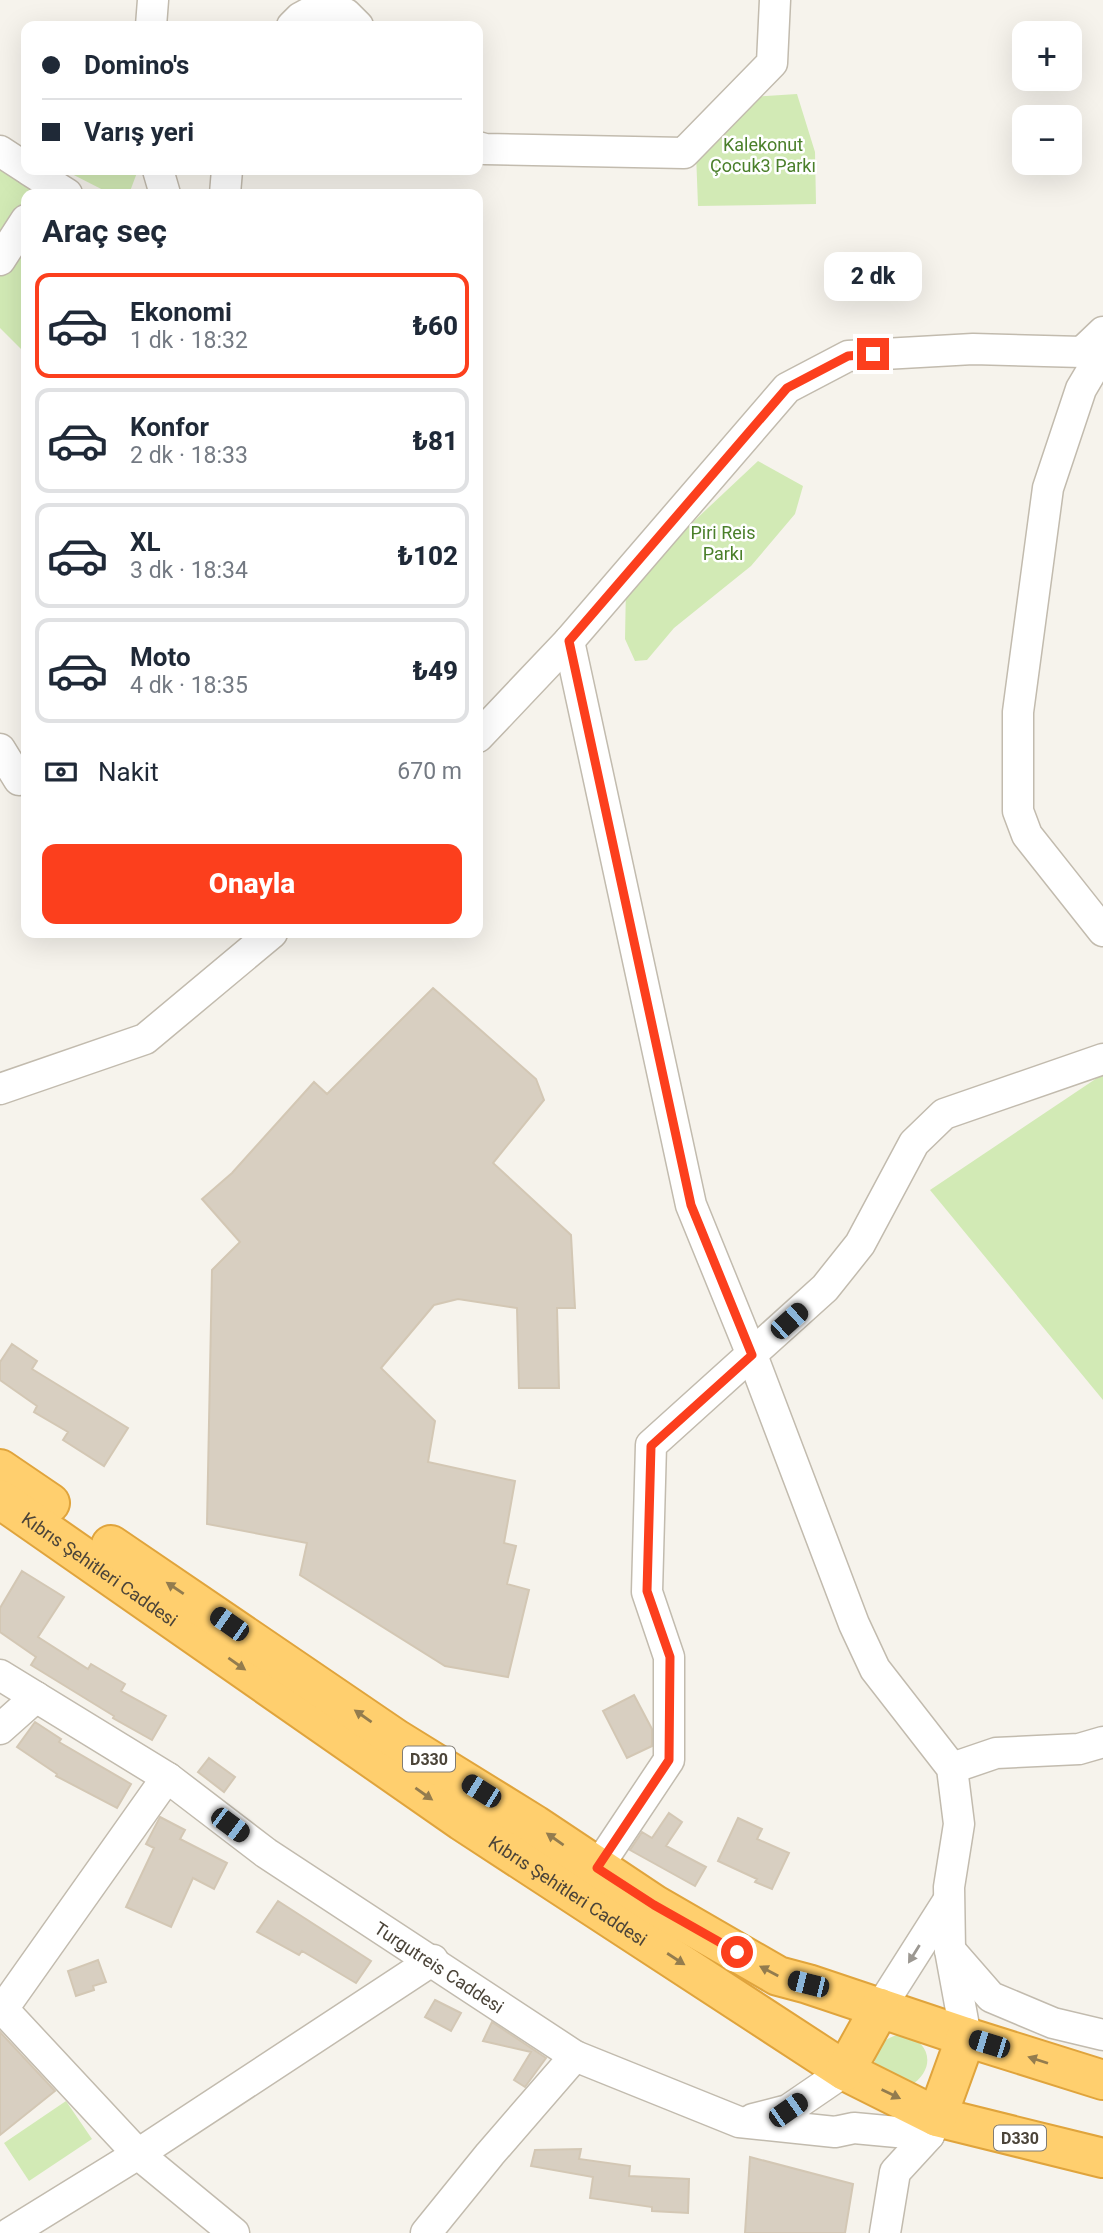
<!DOCTYPE html>
<html lang="tr">
<meta charset="utf-8">
<style>
body{margin:0;font-family:Roboto,sans-serif;background:#f2f2f3;color:#1f2937;height:100vh;display:flex;flex-direction:column;font-size:26px;white-space:nowrap}
*{box-sizing:border-box;margin:0}
p{font-size:23px;color:#747a83}
.icon{flex:none;width:38px;height:38px;fill:none;stroke:currentColor;stroke-width:2;stroke-linecap:round;stroke-linejoin:round}
.map{position:relative;flex:1;overflow:hidden}
.panel{position:absolute;left:21px;top:189px;width:462px;height:749px;display:flex;flex-direction:column;background:#fff;border-radius:14px;box-shadow:0 7px 28px #0002}
.panel>*{flex:none}
.top-card{position:absolute;left:21px;top:21px;width:462px;height:154px;border-radius:14px;box-shadow:0 7px 28px #0002;display:grid;align-content:center;height:154px;padding:0 21px;background:#fff}
.fabs{position:absolute;left:1012px;top:21px;display:grid;gap:14px}
.fabs a{display:grid;place-items:center;width:70px;height:70px;border-radius:14px;background:#fff;box-shadow:0 7px 28px #0002;font-size:35px}
.end{position:absolute;width:32px;height:32px;margin:-16px;border:9px solid #fc3f1d;background:#fff;box-shadow:0 0 0 4px #fff}
.from{border-radius:50%}
.bubble{position:absolute;height:49px;border-radius:14px;background:#fff;box-shadow:0 7px 28px #0002;font-size:23px;font-weight:800;line-height:49px;text-align:center}
.car{position:absolute;width:21px;height:42px;margin:-21px -10px;border-radius:9px;box-shadow:0 0 5px 2px #0007;background:linear-gradient(#222 24%,#8ab4d8 0 40%,#222 0 76%,#8ab4d8 0 86%,#222 0)}
.top-card b{display:flex;align-items:center;gap:24px;height:66px;font-size:26px}
.top-card b+b{border-top:2px solid #e0e1e3}
.top-card i{width:18px;height:18px;background:#1f2937}
ul{padding:0;list-style:none}
li{display:flex;align-items:center;gap:21px;height:105px;margin:0 14px 10px;padding:0 7px;border:4px solid #e0e1e3;border-radius:14px}
li div{flex:1}
li b{display:block;font-size:26px}
li em{font-style:normal;font-weight:800}
li.selected{border-color:#fc3f1d}
li>.icon{width:63px;height:63px;stroke-width:1.5}
h2{padding:0 21px;font-size:32px;line-height:84px}
.pay{display:flex;align-items:center;gap:18px;height:77px;padding:0 21px;font-size:26px}
.pay p{margin-inline-start:auto}
.primary-button{display:flex;gap:14px;margin-top:auto;padding:14px 21px}
.primary-button a{flex:1;height:80px;border-radius:14px;background:#fc3f1d;color:#fff;font-size:28px;font-weight:800;line-height:80px;text-align:center}
.map>svg:first-child{display:block}
.green{fill:#d2eab5}
.building{fill:#d8cfc1;stroke:#d3c7b4;stroke-width:2}
.lines{fill:none;stroke-linecap:round;stroke-linejoin:round}
.minor-casing{stroke:#c2bbae;stroke-width:33}
.highway-casing{stroke:#e0a43c;stroke-width:42}
.minor{stroke:#fff;stroke-width:30}
.highway{stroke:#ffcf6e;stroke-width:38}
.oneway{fill:#937c4e}
.oneway2{fill:#9c9892}
.route{stroke:#fc3f1d;stroke-width:9}
.labels{text-anchor:middle;dominant-baseline:central;stroke-width:5;stroke-linejoin:round;paint-order:stroke}
.shield{fill:#fff;stroke:#817c74;stroke-width:2}
.shield-label{font-size:16px;font-weight:bold;fill:#4b4439}
.park-label{font-size:18px;fill:#4a7f2a;stroke:#fff}
.street-label{font-size:18px;fill:#4b4439;stroke:#fff}
</style>
<div class="map">
<svg width="1103" height="2233" viewBox="0 0 1103 2233">
<rect width="100%" height="100%" fill="#f6f3ec"/>
<!-- green -->
<path class="green" d="M797,94L815,152L816,204L698,206L696,153L751,97Z
M0,160L43,194H26V215L0,250Z
M64,170H138L129,194H111Z
M26,249V354L0,328V274Z
M758,461L803,486L795,514L751,566L674,628L647,660L635,661L625,639L626,585Z
M1103,1074V1400L930,1190Z
M903,2034C932,2042 936,2070 910,2086L875,2069C873,2049 882,2037 903,2034Z
M66,2101L92,2139L29,2181L4,2143Z"/>
<!-- building -->
<path class="building" d="M433,988L536,1079L544,1100L493,1163L571,1235L575,1308H557L559,1388H519L517,1308L458,1299L434,1305L381,1368L435,1421L428,1462L515,1481L504,1543L516,1546L507,1584L529,1590L508,1677L445,1666L300,1575L307,1543L207,1524L212,1270L240,1242L202,1199L232,1173L314,1082L327,1094Z
M12,1344L37,1361L32,1369L128,1428L104,1466L63,1440L68,1432L34,1412L37,1406L0,1380V1362Z
M22,1571L64,1597L38,1637L88,1669L91,1664L125,1684L121,1691L166,1716L152,1740L113,1718L114,1716L31,1665L36,1657L0,1632V1608Z
M634,1695L652,1729V1746L627,1758L603,1711Z
M35,1722L61,1739L59,1742L131,1784L117,1808L56,1776L57,1774L17,1747Z
M209,1758L235,1777L224,1792L198,1772Z
M669,1813L682,1822L666,1846L706,1867L695,1886L630,1850L642,1832L652,1838Z
M160,1817L185,1830L180,1839L227,1863L214,1889L193,1878L171,1927L126,1907L154,1848L146,1844Z
M738,1818L762,1829L757,1839L789,1853L772,1889L755,1882L757,1879L718,1861Z
M278,1901L371,1961L356,1983L302,1951L299,1955L257,1932Z
M98,1960L106,1982L93,1986L94,1990L76,1996L68,1971Z
M435,2000L461,2013L451,2031L425,2017Z
M492,2022L546,2058L525,2087L514,2080L531,2052L483,2041Z
M0,2032L55,2091L0,2135Z
M581,2149L579,2159L630,2166L629,2176L689,2179L688,2213L652,2211V2207L590,2198L593,2177L531,2166L535,2150Z
M750,2157L853,2184L845,2233H745Z"/>
<g class="lines">
<defs>
<g id="minor">
<path d="M151,26L153,0"/>
<path d="M292,26L300,18L320,7L346,14L358,26"/>
<path d="M478,147L485,149L684,153L772,63L775,0"/>
<path d="M0,151L26,168"/>
<path d="M29,170L67,194"/>
<path d="M158,170L165,194"/>
<path d="M225,194L227,170"/>
<path d="M0,260L26,220"/>
<path d="M1103,352L1081,389L1048,488L1018,712V811L1027,835L1103,931"/>
<path d="M569,641L691,1205L752,1355L854,1624L875,1669L952,1768L959,1824L949,1887L950,1950L966,2037"/>
<path d="M478,737L569,641L787,388L848,356L973,349L1082,352L1103,332"/>
<path d="M0,749L19,780"/>
<path d="M0,1089L145,1039L272,933"/>
<path id="s1" d="M0,1675L168,1778L266,1853L575,2056L739,2122L835,2132L854,2128L929,2135"/>
<path d="M0,1729L36,1697"/>
<path d="M952,1768L996,1753L1079,1749L1103,1742"/>
<path d="M597,1868L669,1760V1657L647,1592L651,1445L825,1288L860,1244L914,1143L944,1114L1103,1059"/>
<path d="M950,1950L991,1997L1053,2023L1103,2035"/>
<path d="M0,2006L138,2154L234,2233"/>
<path d="M880,2008L948,1901"/>
<path d="M0,2013L160,1787L168,1778"/>
<path d="M753,2119L788,2110L845,2071"/>
<path d="M10,2233L138,2154L433,1960"/>
<path d="M426,2233L490,2154L575,2056"/>
<path d="M885,2233L895,2172L929,2135L934,2123"/>
</g>
<g id="highway">
<path d="M0,1469L50,1503"/>
<path id="s2" d="M0,1499L462,1821L845,2071L937,2117L1103,2158"/>
<path d="M111,1545L396,1739L535,1825L655,1905L778,1976L808,1984L966,2037L1103,2080"/>
<path d="M845,2071L880,2008"/>
<path d="M937,2117L966,2037"/>
</g>
</defs>
<!-- minor casing -->
<use href="#minor" class="minor-casing"/>
<!-- highway casing -->
<use href="#highway" class="highway-casing"/>
<!-- minor -->
<use href="#minor" class="minor"/>
<!-- highway -->
<use href="#highway" class="highway"/>
</g>
<!-- one-way arrows -->
<defs><path id="oneway-solid" d="M-6-.8H1V-3.2L6.5 0L1 3.2V.8H-6Z" transform="scale(1.75)"/></defs>
<g class="oneway">
<use href="#oneway-solid" transform="translate(175 1588) rotate(-146)"/>
<use href="#oneway-solid" transform="translate(237 1664) rotate(35)"/>
<use href="#oneway-solid" transform="translate(363 1716) rotate(-145)"/>
<use href="#oneway-solid" transform="translate(424 1794) rotate(35)"/>
<use href="#oneway-solid" transform="translate(555 1839) rotate(-145)"/>
<use href="#oneway-solid" transform="translate(676 1959) rotate(33)"/>
<use href="#oneway-solid" transform="translate(769 1971) rotate(-152)"/>
<use href="#oneway-solid" transform="translate(1038 2060) rotate(-162)"/>
<use href="#oneway-solid" transform="translate(891 2094) rotate(26)"/>
</g>
<use class="oneway2" href="#oneway-solid" transform="translate(914 1954) rotate(122)"/>
<g class="lines">
<!-- route -->
<path class="route" d="M737,1952L654,1905L597,1868L669,1760L670,1657L647,1591L651,1446L752,1355L691,1205L569,641L787,388L848,356L873,354"/>
</g>
<g class="labels">
<!-- shield labels -->
<g class="shield">
<rect x="403" y="1746.5" width="52" height="25" rx="5"/>
<rect x="994" y="2125.5" width="52" height="25" rx="5"/>
</g>
<g class="shield-label">
<text x="429" y="1759">D330</text>
<text x="1020" y="2138">D330</text>
</g>
<!-- park labels -->
<g class="park-label">
<text x="763" y="144">Kalekonut<tspan x="763" dy="21">Çocuk3 Parkı</tspan></text>
<text x="723" y="532">Piri Reis<tspan x="723" dy="21">Parkı</tspan></text>
</g>
<!-- street labels -->
<g class="street-label">
<text stroke="none"><textPath href="#s2" startOffset="122">Kıbrıs Şehitleri Caddesi</textPath></text>
<text stroke="none"><textPath href="#s2" startOffset="690">Kıbrıs Şehitleri Caddesi</textPath></text>
<text stroke="none"><textPath href="#s1" startOffset="528">Turgutreis Caddesi</textPath></text>
</g>
</g>
</svg>
<div class="fabs">
<a>+</a>
<a>−</a>
</div>
<i class="end from" style="left:737px;top:1952px"></i>
<i class="end" style="left:873px;top:354px"></i>
<div class="bubble" style="left:824px;top:252px;width:98px">2 dk</div>
<i class="car" style="left:789px;top:1321px;rotate:48deg"></i>
<i class="car" style="left:229px;top:1624px;rotate:305deg"></i>
<i class="car" style="left:481px;top:1791px;rotate:302deg"></i>
<i class="car" style="left:230px;top:1825px;rotate:127deg"></i>
<i class="car" style="left:808px;top:1984px;rotate:284deg"></i>
<i class="car" style="left:989px;top:2044px;rotate:287deg"></i>
<i class="car" style="left:788px;top:2110px;rotate:55deg"></i>
<div class="top-card">
<b><i class="from"></i>Domino's</b>
<b><i></i>Varış yeri</b>
</div>
<section class="panel">
<h2>Araç seç</h2>
<ul>
<li class="selected"><svg class="icon" aria-label="car" viewBox="0 0 24 24"><path d="M5 17H2v-5l4-1 3-4h7l3 4 3 1v5h-3M9 17h6M6 11h13"/><circle cx="7" cy="17" r="2"/><circle cx="17" cy="17" r="2"/></svg><div><b>Ekonomi</b><p>1 dk · 18:32</p></div><em>₺60</em></li>
<li><svg class="icon" aria-label="car" viewBox="0 0 24 24"><path d="M5 17H2v-5l4-1 3-4h7l3 4 3 1v5h-3M9 17h6M6 11h13"/><circle cx="7" cy="17" r="2"/><circle cx="17" cy="17" r="2"/></svg><div><b>Konfor</b><p>2 dk · 18:33</p></div><em>₺81</em></li>
<li><svg class="icon" aria-label="car" viewBox="0 0 24 24"><path d="M5 17H2v-5l4-1 3-4h7l3 4 3 1v5h-3M9 17h6M6 11h13"/><circle cx="7" cy="17" r="2"/><circle cx="17" cy="17" r="2"/></svg><div><b>XL</b><p>3 dk · 18:34</p></div><em>₺102</em></li>
<li><svg class="icon" aria-label="car" viewBox="0 0 24 24"><path d="M5 17H2v-5l4-1 3-4h7l3 4 3 1v5h-3M9 17h6M6 11h13"/><circle cx="7" cy="17" r="2"/><circle cx="17" cy="17" r="2"/></svg><div><b>Moto</b><p>4 dk · 18:35</p></div><em>₺49</em></li>
</ul>
<div class="pay"><svg class="icon" aria-label="cash" viewBox="0 0 24 24"><path d="M3 7h18v10H3z"/><circle cx="12" cy="12" r="2"/></svg>Nakit<p>670 m</p></div>
<div class="primary-button"><a>Onayla</a></div>
</section>
</div>
